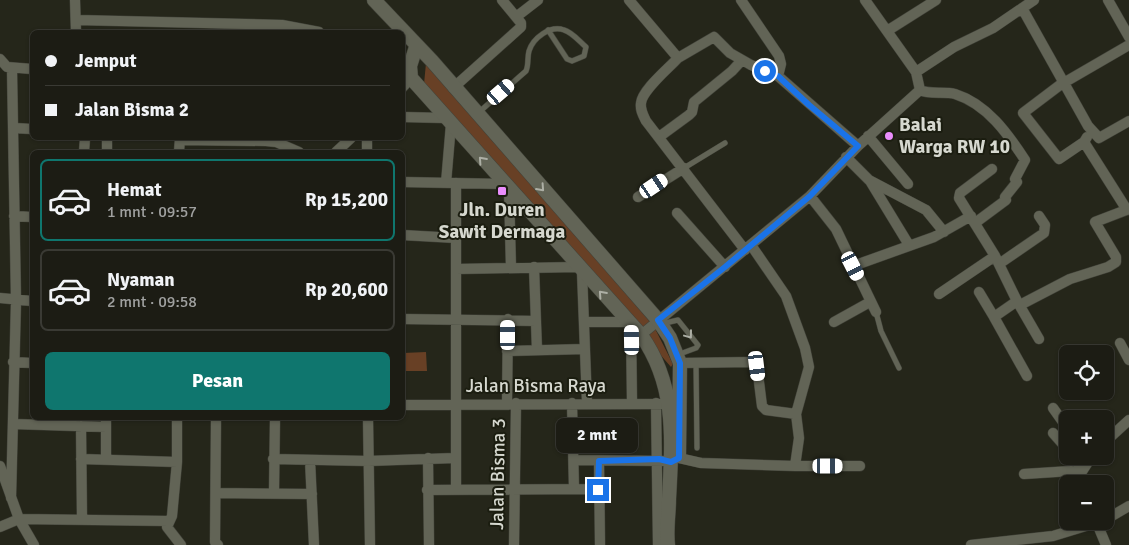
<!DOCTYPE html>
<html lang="id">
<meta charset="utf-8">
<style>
body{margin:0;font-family:Signika,sans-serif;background:#25251d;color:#f1f3f6;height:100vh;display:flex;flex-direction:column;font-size:19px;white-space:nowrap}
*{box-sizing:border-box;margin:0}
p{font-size:16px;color:#a0a1a0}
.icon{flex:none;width:28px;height:28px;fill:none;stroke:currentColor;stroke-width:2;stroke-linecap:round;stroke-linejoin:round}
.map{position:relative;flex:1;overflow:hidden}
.panel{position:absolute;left:30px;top:150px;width:375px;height:270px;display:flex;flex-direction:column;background:#1c1c14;border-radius:8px;box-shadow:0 1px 4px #0004,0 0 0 1px #3a3a34}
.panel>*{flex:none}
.banner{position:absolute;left:30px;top:30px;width:375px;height:110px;border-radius:8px;box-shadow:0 1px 4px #0004,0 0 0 1px #3a3a34;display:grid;align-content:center;height:110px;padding:0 15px;background:#1c1c14}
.buttons{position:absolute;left:1059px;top:345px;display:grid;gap:10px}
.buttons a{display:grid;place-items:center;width:55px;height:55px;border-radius:8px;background:#1c1c14;box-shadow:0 1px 4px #0004,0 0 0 1px #3a3a34;font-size:25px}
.end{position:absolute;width:22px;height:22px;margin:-11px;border:6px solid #1a73e8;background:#fff;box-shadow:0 0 0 2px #fff}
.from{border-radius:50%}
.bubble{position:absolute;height:35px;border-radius:8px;background:#1c1c14;box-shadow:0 1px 4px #0004,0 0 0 1px #3a3a34;font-size:16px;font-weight:700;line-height:35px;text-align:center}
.car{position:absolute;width:15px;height:30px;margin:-15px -8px;border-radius:6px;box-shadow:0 0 4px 1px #0007;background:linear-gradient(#fff 24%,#345 0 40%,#fff 0 76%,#345 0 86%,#fff 0)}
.banner b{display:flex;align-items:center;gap:18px;height:48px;font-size:19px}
.banner b+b{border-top:1px solid #3a3a34}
.banner i{width:12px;height:12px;background:#f1f3f6}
ul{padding:9px 0 0;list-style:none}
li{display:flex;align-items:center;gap:15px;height:82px;margin:0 10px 8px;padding:0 5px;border:2px solid #3a3a34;border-radius:8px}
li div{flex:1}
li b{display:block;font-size:19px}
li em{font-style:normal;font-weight:700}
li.selected{border-color:#0f766e}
li>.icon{width:45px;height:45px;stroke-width:1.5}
.primary-button{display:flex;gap:10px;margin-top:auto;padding:10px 15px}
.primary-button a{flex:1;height:58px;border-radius:8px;background:#0f766e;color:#fff;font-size:20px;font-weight:700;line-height:58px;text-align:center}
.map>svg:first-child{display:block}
.green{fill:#684025}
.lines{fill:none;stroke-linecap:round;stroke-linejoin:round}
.lane-casing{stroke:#42433a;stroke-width:6}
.street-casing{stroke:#42433a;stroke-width:11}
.secondary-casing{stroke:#42433a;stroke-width:15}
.lane{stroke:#626456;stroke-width:5}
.street{stroke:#626456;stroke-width:10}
.secondary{stroke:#626456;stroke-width:14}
.oneway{stroke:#adafa5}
.route{stroke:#1a73e8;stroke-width:6}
.poi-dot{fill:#ea8dfc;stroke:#1b1d10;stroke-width:2}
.labels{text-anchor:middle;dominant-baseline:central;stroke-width:4;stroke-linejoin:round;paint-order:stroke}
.poi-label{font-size:19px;font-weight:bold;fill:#d6d8cf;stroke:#1b1d10;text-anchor:start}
.street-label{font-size:19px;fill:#d6d8cf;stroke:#1b1d10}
</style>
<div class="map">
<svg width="1129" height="545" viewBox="0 0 1129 545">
<rect width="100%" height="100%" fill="#25261a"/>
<!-- green -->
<path class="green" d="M426,63L645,309L673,364L671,367L424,84Z
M426,352L427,371H403V353Z"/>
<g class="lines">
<defs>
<path id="lane" d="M478,113L526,71C529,64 527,58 529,51C533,38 550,25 564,30C572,32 580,42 586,47L584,56L572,61L567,59L548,30
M684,168L725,143
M876,312L881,331L899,368
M661,324L678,320L698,345L696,348L677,355
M696,362L697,448"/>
<path id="street" d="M75,0L76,32
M629,0L678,58L714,37L730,53L751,65L778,76L858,146
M741,0L779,56L781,64L778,76
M865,0L916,72L920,90
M1108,0L1129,37
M1022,8L1088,126L1099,138L1129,121
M516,17L538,0
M77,20L282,25L319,32
M887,31L936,0
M678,58C669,68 642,90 641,103C640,110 643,115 646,121L745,250
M0,59L7,67L32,69
M916,72L954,47L993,28L1034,0
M402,88L411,78
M453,88L521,27V23L502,0
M920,90C930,95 944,91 955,94C987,104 1008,134 1025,160L1015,179L1017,182L1005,197L1006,200L975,223
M402,117L445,118
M14,128L32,129
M868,136L908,184
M659,137L689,115L692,112L694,102L732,71L742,60
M1087,137L1084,142L1127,210
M107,138V152
M180,140L266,141L276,142L299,152
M1084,142L1059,159L1023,113L1060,85L1129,45
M84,152L85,138
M179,152L180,138
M336,152L351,138
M367,152V138
M846,157L869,180L926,210L944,232
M992,169L960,193L959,198L995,256L1017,301L994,317L1027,376
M870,181L909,245
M402,182L504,184
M446,183L451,124
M509,190L511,268
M810,196L836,229L876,312
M638,197L684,168
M677,213L725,267
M14,216L32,217
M402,235L456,238
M751,245L786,296L805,348L809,367L796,414L799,438L795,466H860
M999,264L1044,233L1045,225L1039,216
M853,266L934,237L971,216
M534,267L537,350
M456,269L578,267
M582,272L587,403
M979,292L994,317
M939,294L995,256
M0,298L32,301
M1017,301L1039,339
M1020,305L1070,279L1108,267L1116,262V257L1095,222L1129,209
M402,319L536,321
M584,322H627
M834,322L870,302
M631,326L632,403
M641,335L810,196L858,146L920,90
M1120,343L1129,360
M507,351L585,349
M13,362L32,363
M680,363L752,362L757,366L762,406L766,410L796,414
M507,403L508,319
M572,403L574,489
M656,403L658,545
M402,405L669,404
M1053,408L1068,429
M177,418V462L172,516L167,527L181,545
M216,418L215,542L218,545
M368,418L370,545
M13,424L106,427
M81,426L82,519
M1053,433L1068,450
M1105,442L1129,420
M1072,456L1083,470
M428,458L429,545
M679,458L701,463L795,466
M81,459L177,462
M106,459V418
M273,459L368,461L455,458
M310,460L314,545
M574,460L665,461
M599,461L600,545
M0,466L19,519L34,545
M1024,474L1071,471L1081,473
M1083,484L1081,473L1092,456
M456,489V183
M427,490L598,489
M274,492L275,418
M216,493L312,494
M11,498L16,301L12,69
M1105,520L1129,506
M1096,521L1106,545
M0,527L19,519L169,521
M514,545L516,403
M971,545L1053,536L1102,521"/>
<path id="secondary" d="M374,0L432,61L658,320L670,338L680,363L679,455
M416,47L410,66L411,78L641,335C677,386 672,440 669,499C669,513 666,531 668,545"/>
</defs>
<!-- lane casing -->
<use href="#lane" class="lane-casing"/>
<!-- street casing -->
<use href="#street" class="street-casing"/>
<!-- secondary casing -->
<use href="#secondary" class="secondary-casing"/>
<!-- lane -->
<use href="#lane" class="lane"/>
<!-- street -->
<use href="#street" class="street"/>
<!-- secondary -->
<use href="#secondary" class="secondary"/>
</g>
<!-- one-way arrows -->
<defs><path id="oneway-chevron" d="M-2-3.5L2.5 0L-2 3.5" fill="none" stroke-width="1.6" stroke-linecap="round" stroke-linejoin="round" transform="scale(1.25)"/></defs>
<g class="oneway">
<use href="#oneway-chevron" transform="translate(482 160) rotate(-132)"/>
<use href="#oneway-chevron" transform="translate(541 188) rotate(48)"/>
<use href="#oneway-chevron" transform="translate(602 294) rotate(-132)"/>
<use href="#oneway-chevron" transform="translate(689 335) rotate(53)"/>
</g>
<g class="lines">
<!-- route -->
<path class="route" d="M598,490L599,461L659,459L671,462L679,458L680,363L670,338L658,320L725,267L810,196L858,146L809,105L778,76L765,71"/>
</g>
<!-- markers -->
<g class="poi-dot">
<circle cx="889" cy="136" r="5"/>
<rect x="497" y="186" width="10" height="10" rx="2.5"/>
</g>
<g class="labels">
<!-- poi labels -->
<g class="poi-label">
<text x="899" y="125">Balai<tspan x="899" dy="22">Warga RW 10</tspan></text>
<text x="502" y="210" text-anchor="middle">Jln. Duren<tspan x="502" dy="22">Sawit Dermaga</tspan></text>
</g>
<!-- street labels -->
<g class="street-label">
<text x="536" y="386">Jalan Bisma Raya</text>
<text transform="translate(498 474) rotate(-89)">Jalan Bisma 3</text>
</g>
</g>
</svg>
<div class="buttons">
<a><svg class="icon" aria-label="locate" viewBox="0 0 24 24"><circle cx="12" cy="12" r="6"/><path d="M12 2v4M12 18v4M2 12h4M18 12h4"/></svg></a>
<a>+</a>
<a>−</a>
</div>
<i class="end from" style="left:765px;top:71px"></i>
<i class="end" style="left:598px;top:490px"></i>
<div class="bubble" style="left:556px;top:418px;width:82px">2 mnt</div>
<i class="car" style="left:501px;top:92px;rotate:49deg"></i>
<i class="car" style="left:654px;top:186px;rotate:56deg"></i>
<i class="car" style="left:853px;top:266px;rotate:153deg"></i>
<i class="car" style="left:508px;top:335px;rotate:0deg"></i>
<i class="car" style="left:632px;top:340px;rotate:359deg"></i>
<i class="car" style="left:757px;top:366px;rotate:173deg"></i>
<i class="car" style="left:828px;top:466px;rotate:90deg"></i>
<div class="banner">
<b><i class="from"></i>Jemput</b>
<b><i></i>Jalan Bisma 2</b>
</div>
<section class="panel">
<ul>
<li class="selected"><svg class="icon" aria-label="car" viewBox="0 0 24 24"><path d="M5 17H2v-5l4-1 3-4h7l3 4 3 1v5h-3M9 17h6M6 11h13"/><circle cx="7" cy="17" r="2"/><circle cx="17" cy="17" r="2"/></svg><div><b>Hemat</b><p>1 mnt · 09:57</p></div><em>Rp 15,200</em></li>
<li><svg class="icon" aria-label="car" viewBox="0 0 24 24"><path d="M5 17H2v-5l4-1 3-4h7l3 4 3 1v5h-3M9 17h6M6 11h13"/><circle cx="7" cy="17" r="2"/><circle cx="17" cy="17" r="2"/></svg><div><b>Nyaman</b><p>2 mnt · 09:58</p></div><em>Rp 20,600</em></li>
</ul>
<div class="primary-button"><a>Pesan</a></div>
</section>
</div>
